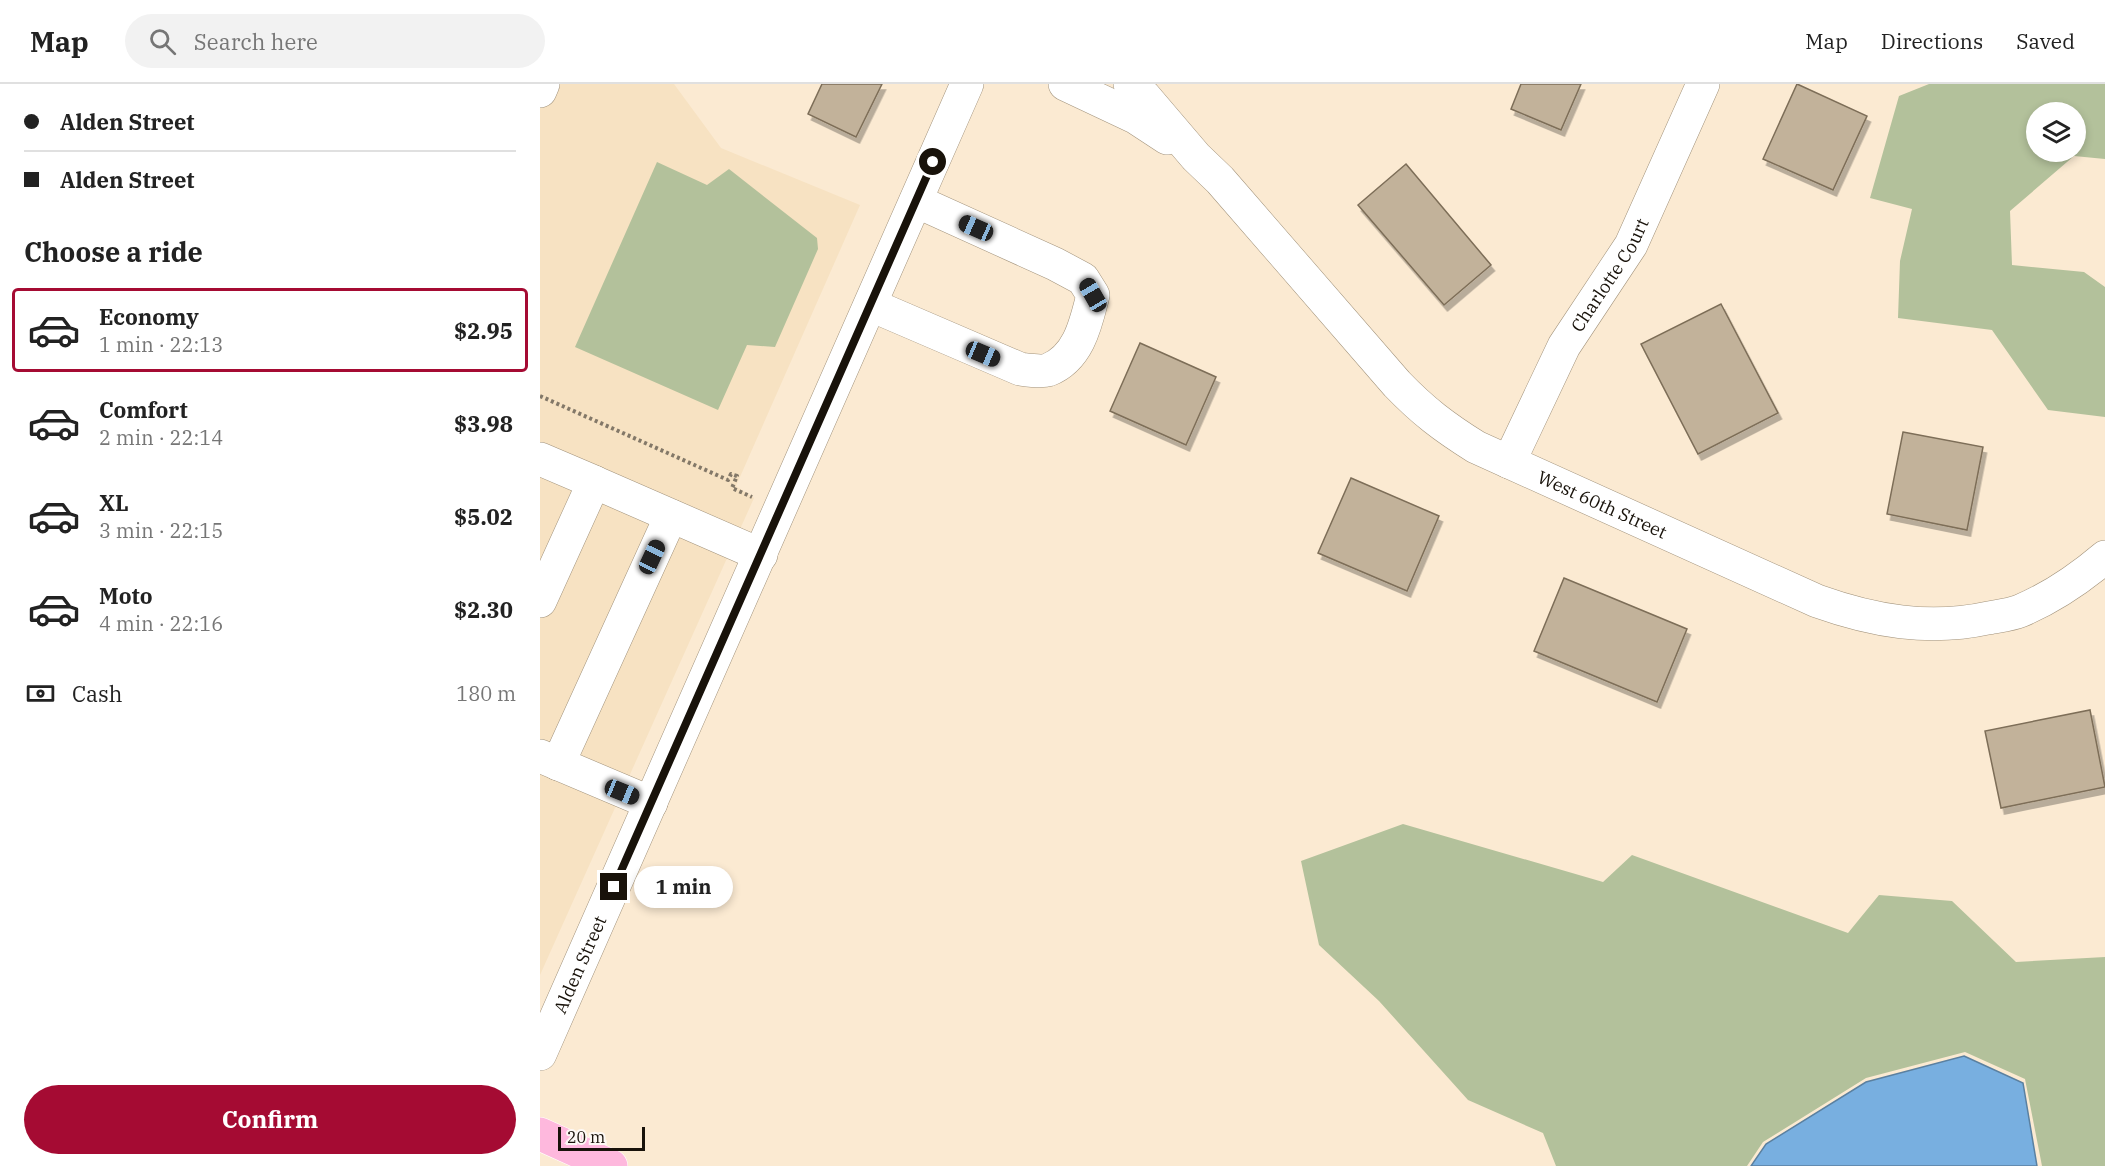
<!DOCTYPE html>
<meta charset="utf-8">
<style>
body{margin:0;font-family:"IBM Plex Serif",serif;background:#f2f2f2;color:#222;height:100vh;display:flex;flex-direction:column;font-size:22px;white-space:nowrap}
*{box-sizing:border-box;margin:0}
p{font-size:20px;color:#767676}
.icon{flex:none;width:33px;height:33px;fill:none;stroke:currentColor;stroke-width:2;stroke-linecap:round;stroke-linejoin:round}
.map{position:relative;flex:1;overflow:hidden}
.details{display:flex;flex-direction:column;background:#fff;width:540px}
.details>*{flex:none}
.top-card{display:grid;align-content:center;height:132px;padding:0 24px;background:#fff}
.fabs{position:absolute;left:1486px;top:18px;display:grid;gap:12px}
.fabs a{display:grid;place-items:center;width:60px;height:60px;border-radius:50%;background:#fff;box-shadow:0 3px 9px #0003;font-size:30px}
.scale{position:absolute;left:18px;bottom:15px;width:87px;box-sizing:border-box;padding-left:6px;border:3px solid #18120a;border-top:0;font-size:16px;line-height:21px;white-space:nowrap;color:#18120a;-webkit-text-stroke:4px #fdf9f5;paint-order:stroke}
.end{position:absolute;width:27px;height:27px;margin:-14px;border:8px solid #18120a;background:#fff;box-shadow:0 0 0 3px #fff}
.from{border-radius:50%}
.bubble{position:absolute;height:42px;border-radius:21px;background:#fff;box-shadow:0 3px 9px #0003;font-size:20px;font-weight:800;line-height:42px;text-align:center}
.car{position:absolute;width:18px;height:36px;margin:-18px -9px;border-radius:8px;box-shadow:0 0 4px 2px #0007;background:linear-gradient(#222 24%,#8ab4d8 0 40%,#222 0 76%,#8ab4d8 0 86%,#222 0)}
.top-card b{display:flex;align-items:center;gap:21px;height:57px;font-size:22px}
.top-card b+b{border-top:2px solid #e0e0e0}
.top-card i{width:15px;height:15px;background:#222}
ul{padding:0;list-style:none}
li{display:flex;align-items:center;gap:18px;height:84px;margin:0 12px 9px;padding:0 12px;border:3px solid transparent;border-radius:6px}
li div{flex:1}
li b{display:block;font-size:22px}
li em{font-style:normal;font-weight:800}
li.current{border-color:#a50b33}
li>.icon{width:54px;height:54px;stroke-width:1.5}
h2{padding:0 24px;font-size:27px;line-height:72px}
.pay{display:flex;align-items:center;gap:15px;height:66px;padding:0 24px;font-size:22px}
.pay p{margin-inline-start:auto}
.cta{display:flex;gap:12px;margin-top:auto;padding:12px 24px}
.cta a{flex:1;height:69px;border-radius:36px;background:#a50b33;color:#fff;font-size:24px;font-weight:800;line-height:69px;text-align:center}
header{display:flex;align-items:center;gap:36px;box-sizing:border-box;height:84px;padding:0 30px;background:#fff;border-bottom:2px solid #e0e0e0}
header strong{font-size:28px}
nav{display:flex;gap:33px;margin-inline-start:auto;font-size:21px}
.search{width:420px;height:54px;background:#f2f2f2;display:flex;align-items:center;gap:15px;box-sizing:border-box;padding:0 21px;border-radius:33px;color:#767676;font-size:22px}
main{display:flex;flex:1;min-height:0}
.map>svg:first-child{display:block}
.built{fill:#f7e2c2}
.green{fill:#b3c19b;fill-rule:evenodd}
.water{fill:#78afe0;stroke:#5b80a0;stroke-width:1.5}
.building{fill:#c2b29a;stroke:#7d6e58;stroke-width:1.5;filter:url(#shadow)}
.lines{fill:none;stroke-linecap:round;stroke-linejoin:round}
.minor-casing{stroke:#a2937c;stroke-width:34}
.major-casing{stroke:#fff;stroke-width:34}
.path{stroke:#837868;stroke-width:4;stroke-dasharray:3 3;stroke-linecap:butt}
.minor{stroke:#fff;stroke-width:33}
.major{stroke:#feb8dd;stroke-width:33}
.route{stroke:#18120a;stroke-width:8}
.labels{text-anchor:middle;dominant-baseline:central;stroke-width:6;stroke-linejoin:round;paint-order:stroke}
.street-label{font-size:18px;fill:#18120a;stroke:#fdf9f5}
</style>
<header>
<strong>Map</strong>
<div class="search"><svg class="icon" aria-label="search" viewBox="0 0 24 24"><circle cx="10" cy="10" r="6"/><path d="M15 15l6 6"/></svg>Search here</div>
<nav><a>Map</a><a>Directions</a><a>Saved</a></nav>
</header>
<main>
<section class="details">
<div class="top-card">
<b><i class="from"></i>Alden Street</b>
<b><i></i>Alden Street</b>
</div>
<h2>Choose a ride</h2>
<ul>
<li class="current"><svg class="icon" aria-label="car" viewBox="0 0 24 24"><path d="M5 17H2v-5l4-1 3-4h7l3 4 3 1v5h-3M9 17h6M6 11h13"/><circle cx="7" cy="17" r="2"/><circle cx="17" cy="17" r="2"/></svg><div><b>Economy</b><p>1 min · 22:13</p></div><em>$2.95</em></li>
<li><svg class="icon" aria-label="car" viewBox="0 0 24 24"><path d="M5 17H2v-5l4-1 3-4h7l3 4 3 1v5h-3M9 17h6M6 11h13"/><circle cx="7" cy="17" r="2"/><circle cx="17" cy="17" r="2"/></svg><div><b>Comfort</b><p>2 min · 22:14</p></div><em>$3.98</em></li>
<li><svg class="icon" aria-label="car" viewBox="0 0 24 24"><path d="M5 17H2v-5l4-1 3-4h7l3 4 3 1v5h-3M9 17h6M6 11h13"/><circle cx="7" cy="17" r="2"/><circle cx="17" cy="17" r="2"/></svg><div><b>XL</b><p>3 min · 22:15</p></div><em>$5.02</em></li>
<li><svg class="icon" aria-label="car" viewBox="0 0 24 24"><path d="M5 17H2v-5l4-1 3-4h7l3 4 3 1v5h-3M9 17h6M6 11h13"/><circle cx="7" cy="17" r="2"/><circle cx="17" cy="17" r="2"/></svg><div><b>Moto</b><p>4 min · 22:16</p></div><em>$2.30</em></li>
</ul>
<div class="pay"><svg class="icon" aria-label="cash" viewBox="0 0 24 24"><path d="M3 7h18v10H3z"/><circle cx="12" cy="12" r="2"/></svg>Cash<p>180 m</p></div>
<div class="cta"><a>Confirm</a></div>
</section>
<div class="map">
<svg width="1565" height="1082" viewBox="0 0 1565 1082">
<defs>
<filter id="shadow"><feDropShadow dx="3.5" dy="6" stdDeviation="0" flood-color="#0004"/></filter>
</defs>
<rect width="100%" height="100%" fill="#fbead2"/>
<!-- built -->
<path class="built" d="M0,0H134L181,64L320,121L196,402L214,414L0,891Z"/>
<!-- green -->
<path class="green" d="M1389,0H1565V75L1534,72L1470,127L1472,181L1544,188L1565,203V333L1508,326L1452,246L1358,234L1360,177L1372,125L1330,114L1359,12ZM1497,28H1536V68H1497Z
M117,78L167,101L189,85L277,154L278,165L235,263L207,261L178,326L35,263Z
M863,740L1063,798L1092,771L1308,849L1339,811L1412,817L1476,878L1565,873V1082H1502L1485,995L1425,968L1326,994L1223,1058L1207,1082H1016L1003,1049L928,1016L839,917L779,861L761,777Z"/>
<!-- water -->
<path class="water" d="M1424,972L1483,999L1497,1082H1211L1226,1060L1326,998Z"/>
<!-- building -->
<path class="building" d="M282,0H342L316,53L268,30Z
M981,0H1041L1021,46L971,25Z
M1257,0L1327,32L1293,106L1223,75Z
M866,80L951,181L904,221L818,121Z
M1181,220L1238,329L1158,370L1101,260Z
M600,259L676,293L646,361L570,327Z
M1363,348L1443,363L1427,446L1347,430Z
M811,394L899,432L867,507L778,469Z
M1024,494L1147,545L1117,618L994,567Z
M1550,626L1565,703L1461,724L1445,647Z"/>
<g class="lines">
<defs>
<g id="minor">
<path d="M525,0L595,33L627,54"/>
<path id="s1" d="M590,0L604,12L656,73L680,96L857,300C883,327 904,343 936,363L1277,517C1333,537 1389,547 1448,534C1458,532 1470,531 1480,527C1511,514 1539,495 1565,473"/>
<path d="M0,7L3,0"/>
<path d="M331,221L480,285C488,286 501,288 508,286C539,274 546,239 553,211L543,195L515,180L376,117"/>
<path d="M0,375L54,398L0,517"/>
<path id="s2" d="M969,378L1024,262L1091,161L1163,0"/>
<path d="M54,398L221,471"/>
<path d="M0,672L111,719"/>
<path d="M18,680L131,432"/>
<path id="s3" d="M0,970L427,0"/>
</g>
<path id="major" d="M0,1050L71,1082"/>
</defs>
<!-- minor casing -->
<use href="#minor" class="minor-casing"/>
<!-- major casing -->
<use href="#major" class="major-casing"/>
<!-- path -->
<path class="path" d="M0,312L188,396L191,390L197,392L192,404L212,413"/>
<!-- minor -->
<use href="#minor" class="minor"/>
<!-- major -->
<use href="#major" class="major"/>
</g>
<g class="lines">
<!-- route -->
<path class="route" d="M74,803L393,78"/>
</g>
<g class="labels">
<!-- street labels -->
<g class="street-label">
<text stroke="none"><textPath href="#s2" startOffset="213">Charlotte Court</textPath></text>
<text stroke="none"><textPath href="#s1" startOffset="642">West 60th Street</textPath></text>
<text stroke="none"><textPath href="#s3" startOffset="98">Alden Street</textPath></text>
</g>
</g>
</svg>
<div class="fabs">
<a><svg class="icon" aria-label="layers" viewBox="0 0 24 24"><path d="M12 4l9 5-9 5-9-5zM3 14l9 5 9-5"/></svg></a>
</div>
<div class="scale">20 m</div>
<i class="end from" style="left:393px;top:78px"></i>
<i class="end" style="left:74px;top:803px"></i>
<div class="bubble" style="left:94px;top:782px;width:99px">1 min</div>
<i class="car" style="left:436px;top:144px;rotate:294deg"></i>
<i class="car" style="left:553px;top:211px;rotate:330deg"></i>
<i class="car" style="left:443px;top:270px;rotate:113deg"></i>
<i class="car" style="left:112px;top:473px;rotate:25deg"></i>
<i class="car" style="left:82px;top:708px;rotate:112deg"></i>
</div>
</main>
